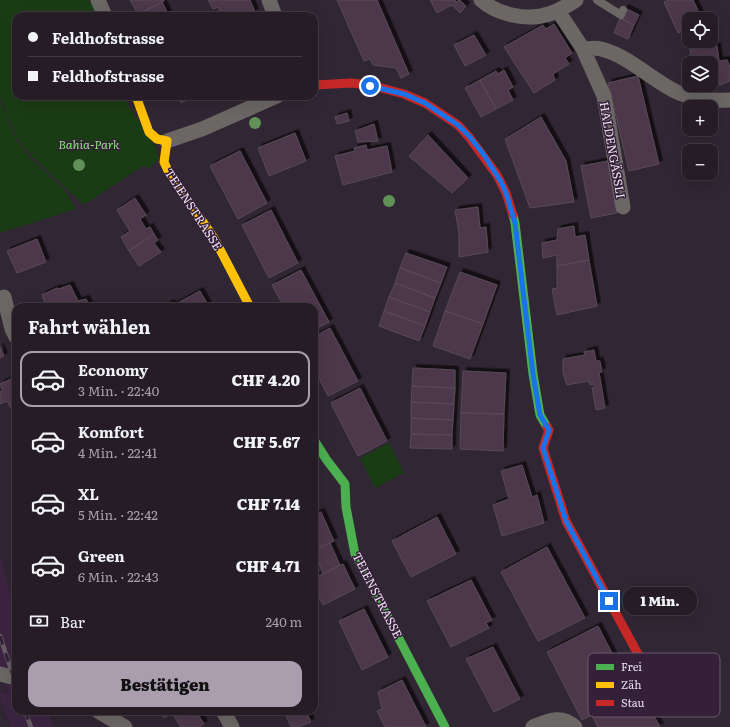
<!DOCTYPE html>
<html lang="de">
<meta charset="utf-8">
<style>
body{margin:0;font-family:Literata,serif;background:#312932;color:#f1f3f6;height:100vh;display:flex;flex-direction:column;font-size:15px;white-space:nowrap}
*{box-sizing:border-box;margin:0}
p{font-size:13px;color:#a3a1a7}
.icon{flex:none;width:22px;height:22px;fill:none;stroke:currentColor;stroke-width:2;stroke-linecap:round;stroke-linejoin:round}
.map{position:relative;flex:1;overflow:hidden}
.details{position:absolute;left:12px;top:303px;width:306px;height:412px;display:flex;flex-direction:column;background:#251c26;border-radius:12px;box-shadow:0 4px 16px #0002,0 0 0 1px #423a43}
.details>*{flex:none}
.top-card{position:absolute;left:12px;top:12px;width:306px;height:88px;border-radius:12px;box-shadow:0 4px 16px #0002,0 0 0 1px #423a43;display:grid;align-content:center;height:88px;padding:0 16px;background:#251c26}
.buttons{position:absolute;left:682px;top:12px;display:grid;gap:8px}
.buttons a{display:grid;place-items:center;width:36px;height:36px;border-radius:8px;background:#251c26;box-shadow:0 4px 16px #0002,0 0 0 1px #423a43;font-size:20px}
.end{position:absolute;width:18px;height:18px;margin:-9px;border:5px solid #1a73e8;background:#fff;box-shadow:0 0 0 2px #fff}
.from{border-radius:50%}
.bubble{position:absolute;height:28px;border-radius:12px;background:#251c26;box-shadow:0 4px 16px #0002,0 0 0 1px #423a43;font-size:13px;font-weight:800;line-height:28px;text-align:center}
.top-card b{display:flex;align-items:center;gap:14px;height:38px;font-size:15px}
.top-card b+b{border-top:1px solid #423a43}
.top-card i{width:10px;height:10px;background:#f1f3f6}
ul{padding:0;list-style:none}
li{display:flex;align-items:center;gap:12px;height:56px;margin:0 8px 6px;padding:0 8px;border:2px solid transparent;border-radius:12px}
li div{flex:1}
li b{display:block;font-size:15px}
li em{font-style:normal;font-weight:800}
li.selected{border-color:#aa9dad}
li>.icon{width:36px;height:36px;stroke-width:1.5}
h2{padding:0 16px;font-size:18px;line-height:48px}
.pay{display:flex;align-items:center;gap:10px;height:44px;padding:0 16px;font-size:15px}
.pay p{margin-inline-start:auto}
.action{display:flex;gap:8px;margin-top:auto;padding:8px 16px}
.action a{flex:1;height:46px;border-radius:12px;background:#aa9dad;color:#111;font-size:16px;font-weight:800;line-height:46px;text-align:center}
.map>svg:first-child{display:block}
.built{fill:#3d2542}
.green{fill:#1a3c14}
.building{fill:#4e374b;stroke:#564b55;filter:url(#shadow)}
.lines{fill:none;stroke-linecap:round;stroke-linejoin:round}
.lane{stroke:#6b6764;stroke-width:8}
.street{stroke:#6b6764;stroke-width:15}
.fast{stroke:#4caf50;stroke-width:9}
.slow{stroke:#ffc107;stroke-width:9}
.jam{stroke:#c62828;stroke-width:9}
.rail-casing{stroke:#655d63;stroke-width:4.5}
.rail{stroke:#352039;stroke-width:3;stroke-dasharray:9;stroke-linecap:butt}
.tree{fill:#619158}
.route{stroke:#1a73e8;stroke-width:5}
.labels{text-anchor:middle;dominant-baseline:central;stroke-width:3;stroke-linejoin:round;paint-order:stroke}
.park-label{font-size:12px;font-style:italic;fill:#88e877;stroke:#352039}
.street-label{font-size:12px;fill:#ebddee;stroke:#352039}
.key{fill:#352039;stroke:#6c596f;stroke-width:1}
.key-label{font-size:11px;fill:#ebddee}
</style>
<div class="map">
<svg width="730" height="727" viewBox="0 0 730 727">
<defs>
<filter id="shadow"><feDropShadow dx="3.5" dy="-3.5" stdDeviation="0" flood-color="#0009"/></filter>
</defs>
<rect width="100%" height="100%" fill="#312633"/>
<!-- built -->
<path class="built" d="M0,556L16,613V711H48L53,727H11L0,698V692L9,694L0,664Z"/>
<!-- green -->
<path class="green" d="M0,0H88L94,4L97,9L93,16H16V96H125L128,105L155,145L159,159L149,168L143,166L84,205L31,156L17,138L0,98Z
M0,101L16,139L30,158L64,189L76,209L0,233Z
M389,443L404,473L375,488L360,458Z"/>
<!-- building -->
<path class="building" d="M130,0H164V1L138,14Z
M208,0H250L255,12L246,16H229L228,15L223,16L218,7L213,9Z
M337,0H377L409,74L401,78L396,68L373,65L370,59L364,61Z
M430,0H455L456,2L460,0L466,6L460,13L452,5L437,13Z
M669,0H693L702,19H689V28L678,33L664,2Z
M162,2L169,16H135Z
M625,8L639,15L634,25L620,18Z
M620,18L634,25L628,39L614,33Z
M554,24L572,53L565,58L569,64L553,74L555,80L534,93L504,47L543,25L546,29Z
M474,35L486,55L465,66L454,45Z
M717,46L719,61L727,60L730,67V81L720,85L714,73H711V63H692L690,49Z
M504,70L513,87L508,90L513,100L496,109L480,80L496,71L498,74Z
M638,76L659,164L629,171L608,83Z
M480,80L496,109L481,117L465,88Z
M178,96H195L181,103Z
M347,113L349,121L337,124L335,117Z
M541,117L566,161L574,202L530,208L505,139Z
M374,124L378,141L358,142L355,131Z
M295,133L306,161L269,176L258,148Z
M428,135L468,178L452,193L409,156Z
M366,145L367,150L387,146L392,172L343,185L335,156L355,151L354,148Z
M240,151L267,203L238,219L210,166Z
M608,161L617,213L591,218L581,166Z
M135,198L146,215L140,219L146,229L150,227L154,234L129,251L121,237L130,231L117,210Z
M478,207L480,228L486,227L488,252L459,257V234L455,210Z
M271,210L298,263L269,278L242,225Z
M574,226L575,237L585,235L589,260L557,266V255L543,258L542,243L557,240L558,229Z
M154,234L158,240L154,243L161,252L139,266L129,251Z
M37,239L46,262L17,273L7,251Z
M406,253L447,267L441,283L400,268Z
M589,260L597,306L557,315L552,289L557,288V266Z
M400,268L441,283L435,298L395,283Z
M301,270L329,322L314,330V307H284L272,285Z
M460,272L497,285L483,324L445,311Z
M395,283L435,298L430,312L389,297Z
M70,285L78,301L86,299L90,307H46L42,295L57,288L59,289Z
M200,291L209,307H163L171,303L172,306Z
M389,297L430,312L425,326L384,311Z
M384,311L425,326L419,341L379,326Z
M445,311L483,324L470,359L433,346Z
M330,328L358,381L328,396L314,368V337Z
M0,347L4,356L0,358Z
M594,350L596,361H600L602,372H599L605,408L596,410L592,388H595L594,384L590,385L589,381L567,385L563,373V359L585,355L584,352Z
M413,368L455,370V388L412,386Z
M463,371L506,373L504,414L461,413Z
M13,378L16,385L15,416L7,401L0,404V392L3,391L0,384Z
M412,386L455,388L454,404L411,402Z
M360,388L387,441L358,456L331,403Z
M411,402L454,404L453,420L411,418Z
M461,413L504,414L503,451L460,449Z
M411,418L453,420L452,435L411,434Z
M411,434L452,435V449L410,448Z
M522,465L532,497L537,495L544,523L502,536L493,505L509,499L501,471Z
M321,512L334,541L314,550V515Z
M437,517L456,554L411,577L392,541Z
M330,543L340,565L323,574L314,550Z
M547,547L585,618L538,641L501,572Z
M343,564L355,589L323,605L314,588V578Z
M471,580L492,620L486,623L489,628L451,647L427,601Z
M364,609L388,657L362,670L339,621Z
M598,626L633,694L582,720L547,652Z
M493,647L520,699L494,712L466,659Z
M402,680L426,727H385L377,711L382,709L378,692Z
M640,690L660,727H598L592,716Z
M160,711H196L204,724L199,727H181L172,713L164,718Z
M284,711H306L311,722L298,727H291Z"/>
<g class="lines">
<!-- lane -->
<path class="lane" d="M597,0L621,15L623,10"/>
<!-- street -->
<path class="street" d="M98,0L105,16
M269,0L275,16
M481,0C498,15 527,21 549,14C558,11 567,6 576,0
M558,11L583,49L604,96L623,207
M583,49C588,49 595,47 601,49C630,56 652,81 679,93C695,100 713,101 730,100
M167,141L202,129L277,96
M4,297L12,329L16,337
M0,674L16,678
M98,711L125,727
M223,711L232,727
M533,727C548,721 561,714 575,727"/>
<!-- fast -->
<path class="fast" d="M513,215L515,223L533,374L540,415L547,427
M314,440L326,459L345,484L346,507L355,554L445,727"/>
<!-- slow -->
<path class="slow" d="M136,96L149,132L157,139L167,141L164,162L169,173L214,238L250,307"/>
<!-- jam -->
<path class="jam" d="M314,85L351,83L370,85L404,94L425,103L458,125L469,137L497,175L506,193L513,215
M547,427L549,430L543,448L566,521L652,680"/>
<defs>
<path id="rail" d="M0,636L16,685
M25,711L31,727"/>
</defs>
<!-- rail casing -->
<use href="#rail" class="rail-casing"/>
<!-- rail -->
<use href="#rail" class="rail"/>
</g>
<!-- trees -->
<g class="tree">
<circle cx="255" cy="123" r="6"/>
<circle cx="79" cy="165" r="6"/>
<circle cx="389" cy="201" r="6"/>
</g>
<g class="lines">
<!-- route -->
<path class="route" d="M370,86L404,94L425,103L458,125L470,137L484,155L501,182L506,193L515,223L533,374L540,415L549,430L543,448L566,521L609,601"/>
</g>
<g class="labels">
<!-- park labels -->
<g class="park-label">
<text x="89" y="144">Bahia-Park</text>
</g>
<!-- street labels -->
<g class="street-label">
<text transform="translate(613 150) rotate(80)">HALDENGÄSSLI</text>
<text transform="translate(194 209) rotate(57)">TEIENSTRASSE</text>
<text transform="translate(378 595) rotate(63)">TEIENSTRASSE</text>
</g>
</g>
<!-- legend -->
<rect x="588" y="653" width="132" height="64" rx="6" class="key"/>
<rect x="596" y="664" width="18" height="6" fill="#4caf50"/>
<rect x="596" y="682" width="18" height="6" fill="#ffc107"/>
<rect x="596" y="700" width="18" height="6" fill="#c62828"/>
<g class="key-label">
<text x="621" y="671">Frei</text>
<text x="621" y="689">Zäh</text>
<text x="621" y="707">Stau</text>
</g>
</svg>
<div class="buttons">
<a><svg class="icon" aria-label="locate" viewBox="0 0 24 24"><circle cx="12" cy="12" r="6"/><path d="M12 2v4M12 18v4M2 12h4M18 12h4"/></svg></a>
<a><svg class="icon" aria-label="layers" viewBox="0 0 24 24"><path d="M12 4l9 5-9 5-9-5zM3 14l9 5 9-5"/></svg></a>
<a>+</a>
<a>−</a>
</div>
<i class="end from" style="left:370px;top:86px"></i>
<i class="end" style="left:609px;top:601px"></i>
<div class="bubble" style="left:623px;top:587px;width:74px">1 Min.</div>
<div class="top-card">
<b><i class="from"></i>Feldhofstrasse</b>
<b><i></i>Feldhofstrasse</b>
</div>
<section class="details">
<h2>Fahrt wählen</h2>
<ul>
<li class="selected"><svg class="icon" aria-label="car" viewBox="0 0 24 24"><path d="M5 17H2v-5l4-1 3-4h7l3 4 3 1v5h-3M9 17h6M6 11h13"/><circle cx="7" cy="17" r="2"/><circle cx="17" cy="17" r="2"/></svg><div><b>Economy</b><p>3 Min. · 22:40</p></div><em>CHF 4.20</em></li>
<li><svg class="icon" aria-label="car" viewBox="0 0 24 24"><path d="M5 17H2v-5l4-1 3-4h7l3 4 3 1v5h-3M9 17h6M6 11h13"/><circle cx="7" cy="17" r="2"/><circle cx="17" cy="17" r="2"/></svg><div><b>Komfort</b><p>4 Min. · 22:41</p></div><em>CHF 5.67</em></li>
<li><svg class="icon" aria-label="car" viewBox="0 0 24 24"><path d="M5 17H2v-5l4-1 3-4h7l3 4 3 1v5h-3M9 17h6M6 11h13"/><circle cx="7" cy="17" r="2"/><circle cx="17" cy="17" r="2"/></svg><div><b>XL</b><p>5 Min. · 22:42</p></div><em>CHF 7.14</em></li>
<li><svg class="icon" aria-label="car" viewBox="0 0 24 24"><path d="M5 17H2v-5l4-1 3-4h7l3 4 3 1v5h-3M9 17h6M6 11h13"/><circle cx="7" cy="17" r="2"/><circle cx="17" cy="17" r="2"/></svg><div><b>Green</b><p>6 Min. · 22:43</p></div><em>CHF 4.71</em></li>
</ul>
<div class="pay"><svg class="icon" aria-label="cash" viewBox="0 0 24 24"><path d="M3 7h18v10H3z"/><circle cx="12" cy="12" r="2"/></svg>Bar<p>240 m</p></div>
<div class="action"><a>Bestätigen</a></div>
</section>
</div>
